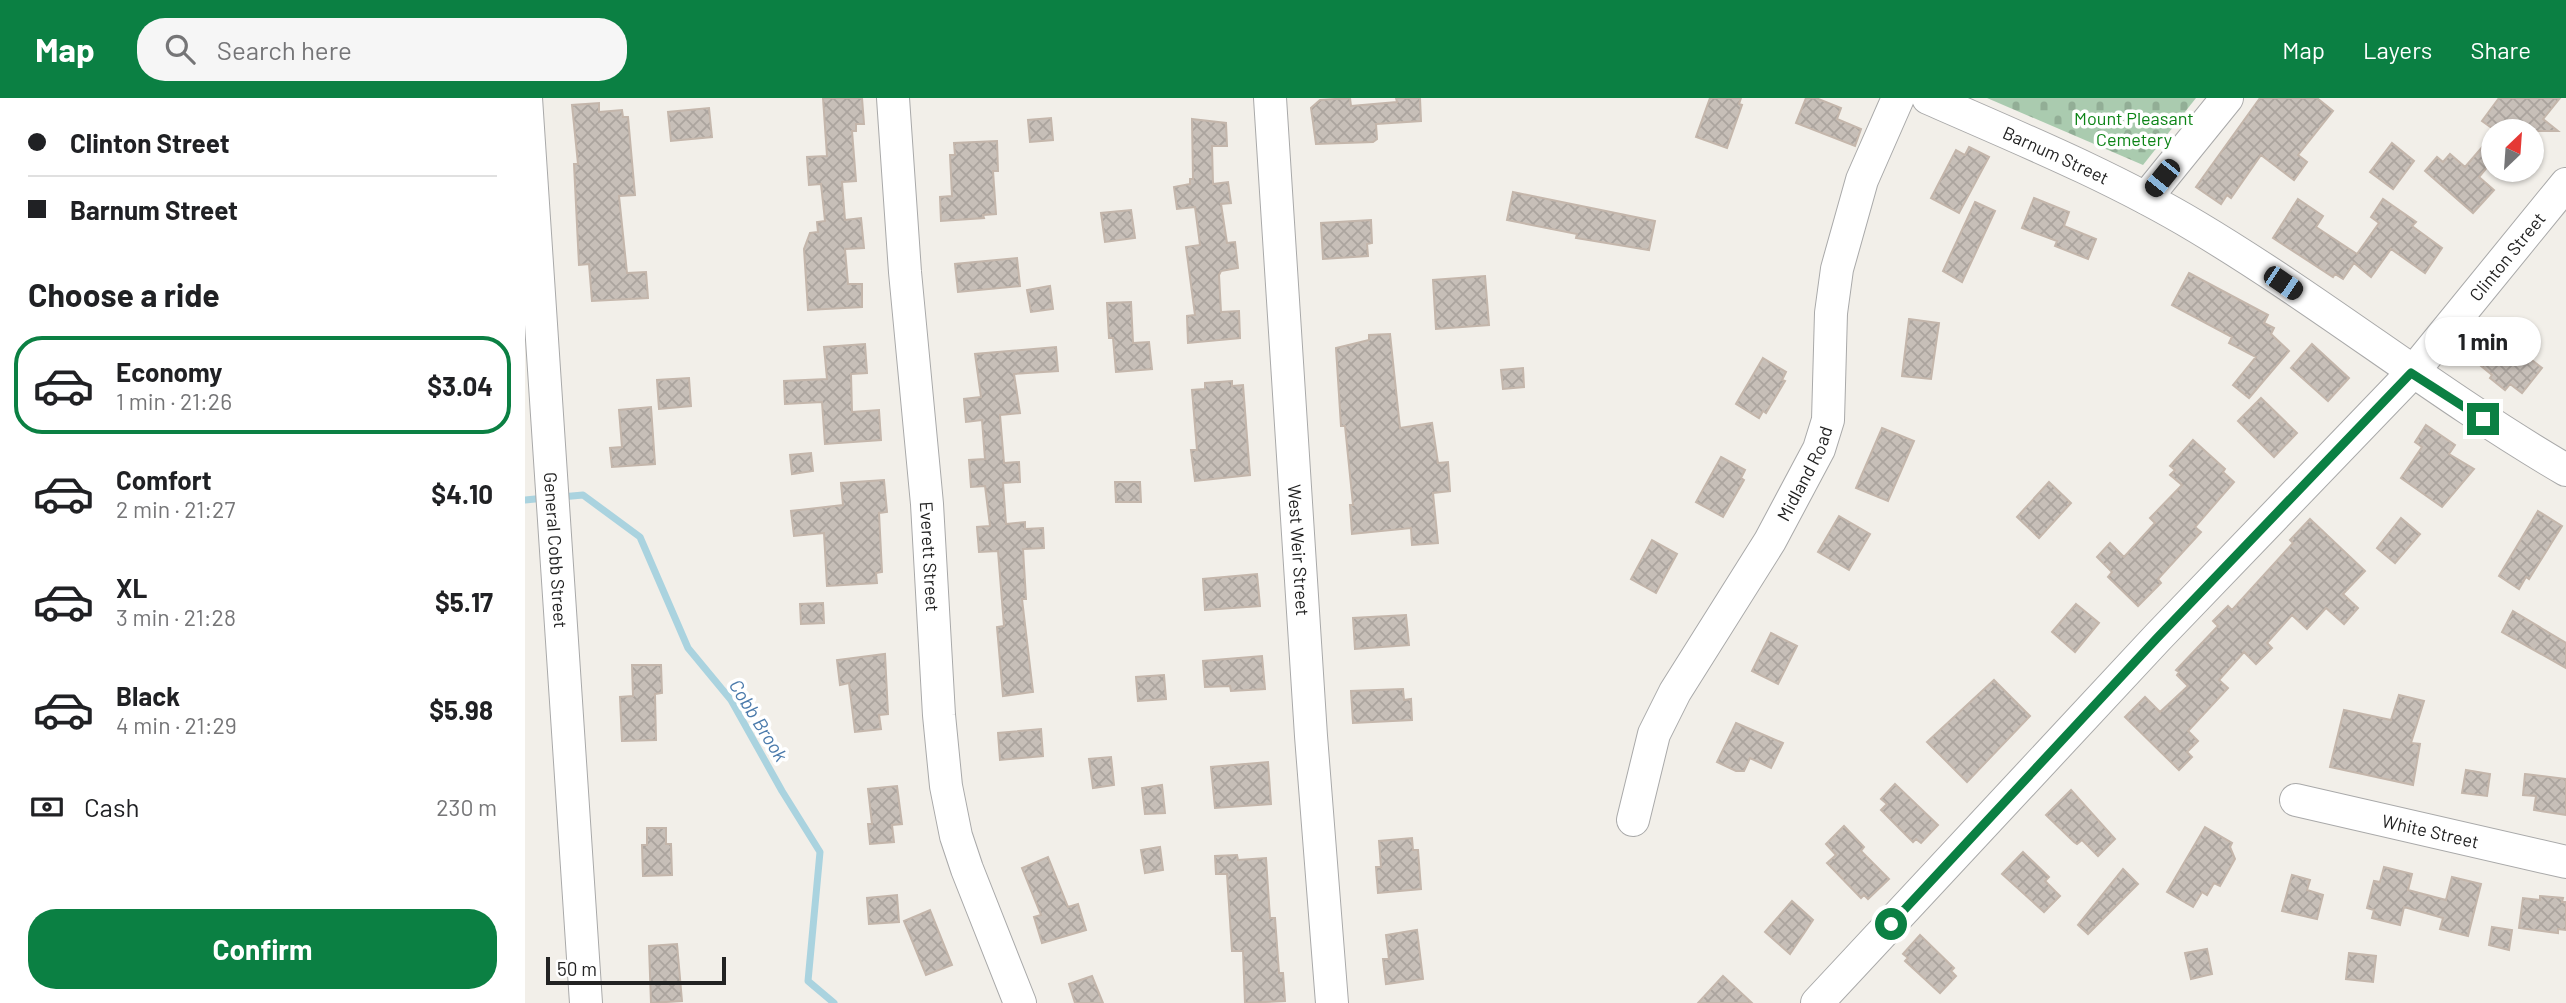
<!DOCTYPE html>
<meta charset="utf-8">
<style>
body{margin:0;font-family:Barlow,sans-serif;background:#f6f6f6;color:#202124;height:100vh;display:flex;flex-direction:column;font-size:26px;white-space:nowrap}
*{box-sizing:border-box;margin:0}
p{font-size:23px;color:#757577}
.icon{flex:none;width:38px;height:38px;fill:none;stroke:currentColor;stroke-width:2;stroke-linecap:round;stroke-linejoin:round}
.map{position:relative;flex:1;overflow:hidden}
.side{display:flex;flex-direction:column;background:#fff;width:525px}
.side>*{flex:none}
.guide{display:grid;align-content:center;height:154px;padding:0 28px;background:#fff}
.needle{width:46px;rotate:25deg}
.controls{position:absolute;left:1956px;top:21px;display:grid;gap:14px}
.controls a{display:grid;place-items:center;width:63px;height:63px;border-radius:50%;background:#fff;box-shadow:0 2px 5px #0004;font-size:35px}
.scale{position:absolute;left:21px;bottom:18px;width:180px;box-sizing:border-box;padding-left:7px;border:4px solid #222;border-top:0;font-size:19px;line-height:24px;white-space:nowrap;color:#222;-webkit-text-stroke:5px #fff;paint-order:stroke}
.end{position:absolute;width:32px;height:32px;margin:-16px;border:9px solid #0b8043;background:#fff;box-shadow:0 0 0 4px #fff}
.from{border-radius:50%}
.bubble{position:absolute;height:49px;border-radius:24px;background:#fff;box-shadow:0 2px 5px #0004;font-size:23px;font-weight:700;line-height:49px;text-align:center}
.car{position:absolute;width:21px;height:42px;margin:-21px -10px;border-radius:9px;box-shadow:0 0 5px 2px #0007;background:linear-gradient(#222 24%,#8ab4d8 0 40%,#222 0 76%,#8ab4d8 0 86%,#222 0)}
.guide b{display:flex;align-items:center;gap:24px;height:66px;font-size:26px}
.guide b+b{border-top:2px solid #e0e0e0}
.guide i{width:18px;height:18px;background:#202124}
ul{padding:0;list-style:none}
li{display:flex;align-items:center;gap:21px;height:98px;margin:0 14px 10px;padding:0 14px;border:4px solid transparent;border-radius:28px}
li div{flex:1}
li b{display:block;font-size:26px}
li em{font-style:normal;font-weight:700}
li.current{border-color:#0b8043}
li>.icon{width:63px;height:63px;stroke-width:1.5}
h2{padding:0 28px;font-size:32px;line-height:84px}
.pay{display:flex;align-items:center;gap:18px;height:77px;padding:0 28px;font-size:26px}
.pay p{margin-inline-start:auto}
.action{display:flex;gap:14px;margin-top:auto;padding:14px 28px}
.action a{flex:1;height:80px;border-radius:28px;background:#0b8043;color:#fff;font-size:28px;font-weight:700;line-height:80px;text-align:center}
header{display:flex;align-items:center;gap:42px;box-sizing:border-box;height:98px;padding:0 35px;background:#0b8043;color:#fff}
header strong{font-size:33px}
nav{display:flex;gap:38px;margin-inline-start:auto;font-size:24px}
.search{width:490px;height:63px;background:#f6f6f6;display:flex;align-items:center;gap:18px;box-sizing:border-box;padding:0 24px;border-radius:28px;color:#757577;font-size:26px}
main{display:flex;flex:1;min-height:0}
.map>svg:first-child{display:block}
.cemetery{fill:url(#cemetery-stones)}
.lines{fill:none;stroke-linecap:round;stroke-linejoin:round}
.stream{stroke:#aad3df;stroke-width:7}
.building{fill:url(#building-cross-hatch);stroke:#c4b6ab;stroke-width:2}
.minor-casing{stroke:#a9a9a9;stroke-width:34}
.minor{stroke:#fff;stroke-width:32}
.route{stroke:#0b8043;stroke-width:9}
.labels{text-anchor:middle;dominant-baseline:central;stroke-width:7;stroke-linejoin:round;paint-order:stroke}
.park-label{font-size:18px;fill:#0c8416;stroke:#fff}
.street-label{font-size:18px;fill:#222;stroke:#fff}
.water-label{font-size:19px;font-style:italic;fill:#4a7aab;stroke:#fff}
</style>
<header>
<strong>Map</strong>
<div class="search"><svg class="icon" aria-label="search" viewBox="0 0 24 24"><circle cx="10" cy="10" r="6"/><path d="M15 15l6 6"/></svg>Search here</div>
<nav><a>Map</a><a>Layers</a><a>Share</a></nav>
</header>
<main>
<section class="side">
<div class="guide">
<b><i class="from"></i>Clinton Street</b>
<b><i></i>Barnum Street</b>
</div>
<h2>Choose a ride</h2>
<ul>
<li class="current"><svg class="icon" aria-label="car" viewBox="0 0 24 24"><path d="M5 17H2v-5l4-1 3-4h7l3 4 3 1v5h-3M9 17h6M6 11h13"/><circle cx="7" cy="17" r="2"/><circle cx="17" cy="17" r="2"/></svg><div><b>Economy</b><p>1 min · 21:26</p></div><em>$3.04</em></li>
<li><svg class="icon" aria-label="car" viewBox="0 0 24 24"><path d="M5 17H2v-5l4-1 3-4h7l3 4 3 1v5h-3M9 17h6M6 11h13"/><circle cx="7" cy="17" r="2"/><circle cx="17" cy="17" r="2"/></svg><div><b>Comfort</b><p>2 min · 21:27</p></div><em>$4.10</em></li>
<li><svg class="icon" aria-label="car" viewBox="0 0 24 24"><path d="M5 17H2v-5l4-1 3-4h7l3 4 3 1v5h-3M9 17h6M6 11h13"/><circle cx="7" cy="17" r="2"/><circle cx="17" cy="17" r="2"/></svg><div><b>XL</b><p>3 min · 21:28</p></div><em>$5.17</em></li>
<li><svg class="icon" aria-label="car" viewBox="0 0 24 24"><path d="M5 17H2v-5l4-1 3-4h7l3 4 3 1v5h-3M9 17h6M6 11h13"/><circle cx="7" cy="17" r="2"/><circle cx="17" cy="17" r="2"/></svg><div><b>Black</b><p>4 min · 21:29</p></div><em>$5.98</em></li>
</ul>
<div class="pay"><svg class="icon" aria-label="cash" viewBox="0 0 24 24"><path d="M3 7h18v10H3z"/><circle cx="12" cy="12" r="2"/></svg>Cash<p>230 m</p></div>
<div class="action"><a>Confirm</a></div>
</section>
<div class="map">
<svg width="2041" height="905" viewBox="0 0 2041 905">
<defs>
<pattern id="cemetery-stones" width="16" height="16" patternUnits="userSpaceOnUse" patternTransform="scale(1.75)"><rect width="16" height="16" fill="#aacbaf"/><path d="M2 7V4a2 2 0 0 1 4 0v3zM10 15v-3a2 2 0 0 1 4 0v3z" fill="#92ae96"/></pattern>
<pattern id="building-cross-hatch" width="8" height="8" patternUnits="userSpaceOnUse" patternTransform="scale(1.75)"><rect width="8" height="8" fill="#c7bfb8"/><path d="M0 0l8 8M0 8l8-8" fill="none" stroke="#aba49e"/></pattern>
</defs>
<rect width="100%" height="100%" fill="#f2efe9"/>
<!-- cemetery -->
<path class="cemetery" d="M1462,0H1671L1618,67Z"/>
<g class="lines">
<!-- stream -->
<path class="stream" d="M36,399L58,397L115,439L163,550L206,602L257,693L295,754L283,883L309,905
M0,402L20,400"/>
</g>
<!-- building -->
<path class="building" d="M298,0H337L339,26H331V33H327L331,83L317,84L320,122L336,120L339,150L320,151L323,186H337V209L283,212L279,151L285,135L293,134L292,124L300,123L296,86L284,87L282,59L302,58Z
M825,0L826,8L872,4L871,0H895L896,23L851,26L852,41L848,44L791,46L786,10L795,2Z
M1185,0H1216L1214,6L1217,7L1202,50L1171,39Z
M1281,0H1291L1316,10L1312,21L1336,31L1330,48L1271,25Z
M1735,0H1792L1808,13L1773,57L1782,64L1769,82L1736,57L1706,100L1702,97L1696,106L1671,89Z
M1974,0H2035L2018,21L2033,33H1971L1957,23Z
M74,5V14L97,12L98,19H103L110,97L94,98L102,175L121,174L123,200L67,203L64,166L54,167L49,66H53L47,7Z
M184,10L187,39L146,43L143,14Z
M526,20L528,42L505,44L503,22Z
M667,21L701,25L702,48H687L688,86L703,84L706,105L696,106L702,145L710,144L713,170L696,173L694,177L696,214L714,213L715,240L663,245L662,218L670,217L661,149L675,147L670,109L652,111L649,89L665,86V81H668Z
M1965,40L1969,44V61L1954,79L1969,92L1948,115L1900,73L1912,59L1918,64L1925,56L1940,69Z
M472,43L473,73H468L471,116L458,117L459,120L416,123L415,99L427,98L425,57H430L429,45Z
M1867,45L1889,63L1868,91L1845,74Z
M1444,49L1464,59L1434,115L1406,100L1431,52L1440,57Z
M988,94L1130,123L1124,152L1051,140L1052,136L982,122Z
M1509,100L1544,114L1539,128L1571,141L1563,161L1530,148L1532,143L1497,130Z
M1773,101L1798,118L1791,129L1832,156L1854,125L1846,119L1858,101L1891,124L1887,128L1917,150L1900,175L1866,151L1846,179L1829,165L1818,181L1810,176L1808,179L1748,140Z
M1450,104L1470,113L1437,184L1418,173Z
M606,112L610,140L580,144L576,115Z
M846,122L847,145L842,146L843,158L798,161L796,125Z
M492,160L495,188L433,194L430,166Z
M1664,175L1743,217L1739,225L1749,230L1746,236L1764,253L1724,300L1708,287L1731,259L1704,245L1707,239L1647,207Z
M960,178L964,227L911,231L908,182Z
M525,188L528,211L506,214L502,192Z
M606,204L608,245L624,244L627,271L591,274L588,240H584L582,205Z
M1384,221L1414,225L1406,281L1377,278Z
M1983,231L1999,242L1993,251L2017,270L1997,295L1985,286L1980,292L1965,280L1967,277L1955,267Z
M865,236L875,330L907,325L913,365L923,364L925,393L908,395L913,445L887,447L886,430L827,436L825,407H828L820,328H816L811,250L844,242V237Z
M340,246L342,275L326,276L327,314L354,312L356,342L300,346L297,304L260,306L259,283L302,281L299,249Z
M1787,246L1824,280L1803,303L1766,270Z
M531,249L533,273L489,276L495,315L475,317L479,365L494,364L495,384L478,385L481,426L500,424V431L518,430L519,450L498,451L501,501H497L508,594L478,598L472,529L479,528L473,453L454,454L452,429L465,428L460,388L446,389L444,362L460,361L457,322L441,324L439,301L456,299L450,256Z
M1238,260L1261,274L1257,282L1260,283L1241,315L1238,313L1234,320L1211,306Z
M998,270L999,289L978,291L976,272Z
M164,280L166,308L134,311L132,282Z
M707,283V288L718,287L725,377L670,383L666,352H672L667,292L680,291V285Z
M1736,300L1772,335L1749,359L1713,323Z
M126,309L130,366L87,369L85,350L97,349L94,312Z
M1901,327L1930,347L1924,356L1949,371L1917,409L1876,380L1897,349L1890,344Z
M1357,330L1389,343L1363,403L1331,390Z
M1668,342L1700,371L1698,374L1709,384L1670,429L1676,434L1633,481L1636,485L1613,508L1583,479L1587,474L1572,459L1585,445L1599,459L1630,425L1625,420L1657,387L1645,377L1650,372L1645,368Z
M286,355L288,373L267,376L265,357Z
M1196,359L1220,372L1216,380L1219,382L1198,419L1171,404Z
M359,382L362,414L354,415L357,474L351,475L352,485L302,488L299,435L269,438L266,413L318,407L316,385Z
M590,384H615L616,404H591Z
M1524,384L1546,405L1514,440L1492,419Z
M2013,413L2037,428L2004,481L2001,479L1994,491L1974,478Z
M1314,418L1345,436L1324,472L1293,454Z
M1876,420L1895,436L1870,465L1852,450Z
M1785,421L1840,473L1818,496L1833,510L1819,526L1801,510L1782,531L1767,517L1742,545L1747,550L1731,566L1719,554L1694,582L1703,590L1663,633L1673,643L1662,654L1667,659L1654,672L1600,619L1620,599L1635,614L1663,588L1652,577L1654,574L1651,572L1693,528L1688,523L1703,508L1707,512L1768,445L1765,442Z
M1127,442L1152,456L1131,495L1106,481Z
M732,476L735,508L680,512L678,481Z
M298,505L299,525L276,526L275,506Z
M1551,506L1574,525L1550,554L1527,534Z
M1988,513L2041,545V570L1977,534Z
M881,517L884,547L830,551L828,520Z
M1246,535L1272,548L1253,586L1227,573Z
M360,556L363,616L354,617L356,631L330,634L324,585L315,587L312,562Z
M737,558L740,591L706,593L705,588L680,589L678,563Z
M107,567H136L137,595L130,596L131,642L97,643L95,599L108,598Z
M639,577L641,601L613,603L611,579Z
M1469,582L1505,618L1442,684L1402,644Z
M878,591L879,602L886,601L887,622L828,625L826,593Z
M1874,597L1899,603L1886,645L1895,646L1888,687L1805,669L1819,612L1866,622Z
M1211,625L1258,645L1246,670L1225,660L1219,673H1211L1192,664Z
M516,631L518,658L475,662L473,635Z
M586,659L589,687L568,690L564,661Z
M743,664L746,706L690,710L686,669Z
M1941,672L1965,676L1962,698L1937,695Z
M2000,676L2041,681V717L2009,712L2011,698L1998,697Z
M1370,686L1413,727L1396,745L1391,741L1388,744L1356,712L1362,706L1356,701Z
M637,687L640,715L620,716L617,690Z
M372,688L377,726L367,727L369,744L345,746L343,726H347L343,691Z
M1546,692L1590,741L1573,758L1557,742L1552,746L1549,744L1521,717Z
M1319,728L1339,749L1336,753L1364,781L1343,801L1339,797L1336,800L1302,765L1311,757L1301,746Z
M1680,729L1707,745L1705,749L1710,761L1695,788L1689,785L1682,797L1677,794L1668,809L1642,794Z
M122,730H141V746H146L147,777L118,778L117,747H122Z
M887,740L888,752H893L896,791L853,795L851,769H856L854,743Z
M635,749L638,772L620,775L616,752Z
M1498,754L1524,779L1520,783L1535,798L1519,814L1477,776Z
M712,757L713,762L741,760L745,820H750L754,875H758L760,903L720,905L718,853H707L702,776H691L690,758Z
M523,759L543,809L553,806L561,832L517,845L509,819L516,817L497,770Z
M1859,769L1887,776L1883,792L1921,802L1927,779L1956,786L1943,838L1915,831L1918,820L1879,809L1875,827L1847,820L1849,812L1842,810L1849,783L1855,784Z
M1598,771L1613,786L1563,836L1553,827Z
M1767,777L1785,782L1782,792L1798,797L1792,821L1757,813Z
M372,797L374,824L344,826L342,800Z
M2015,798L2038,800L2037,804H2041V832L2033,831V835L1994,830L1998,800L2015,802Z
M1267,803L1288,822L1265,856L1240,834Z
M405,812L427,867L401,877L379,823Z
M1967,829L1987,832L1984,852L1964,847Z
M892,832L898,881L861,886L858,861H864L861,837Z
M1395,837L1429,870L1426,873L1431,878L1415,895L1380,863L1383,860L1378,856Z
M152,846L157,903L126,905L124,848Z
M1682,851L1687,876L1666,881L1660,855Z
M1824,855L1851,858L1848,884L1821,881Z
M567,878L578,905H550L544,886Z
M1198,878L1227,905H1173Z"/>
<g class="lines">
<defs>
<g id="minor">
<path id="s1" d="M1,0L61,905"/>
<path id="s2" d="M368,0L380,174L402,406L414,617L421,688L431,738L442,771L495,905"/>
<path id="s3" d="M745,0L786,638L807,905"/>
<path id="s4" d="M1403,0C1494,40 1587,78 1672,129C1799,205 1914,298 2041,372"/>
<path d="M1621,100L1702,0"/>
<path id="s5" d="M1771,702L2041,764"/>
<path id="s6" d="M1108,722L1129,636L1150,594L1245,443L1294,351L1303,322L1306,215L1312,171L1337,82L1373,0"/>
<path id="s7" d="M1292,905L1633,539L1887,275L2041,86"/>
</g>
</defs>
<!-- minor casing -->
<use href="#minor" class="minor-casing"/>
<!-- minor -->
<use href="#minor" class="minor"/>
</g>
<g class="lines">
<!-- route -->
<path class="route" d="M1366,826L1633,539L1886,275L1958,321"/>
</g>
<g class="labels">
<!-- park labels -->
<g class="park-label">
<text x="1609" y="20">Mount Pleasant<tspan x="1609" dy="21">Cemetery</tspan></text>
</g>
<!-- street labels -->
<g class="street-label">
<text stroke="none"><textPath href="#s4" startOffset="140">Barnum Street</textPath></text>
<text stroke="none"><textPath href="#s7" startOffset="1017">Clinton Street</textPath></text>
<text stroke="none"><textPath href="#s6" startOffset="390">Midland Road</textPath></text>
<text stroke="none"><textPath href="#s1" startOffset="453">General Cobb Street</textPath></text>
<text stroke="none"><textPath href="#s3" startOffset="453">West Weir Street</textPath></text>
<text stroke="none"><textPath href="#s2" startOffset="460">Everett Street</textPath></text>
<text stroke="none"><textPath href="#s5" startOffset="138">White Street</textPath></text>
</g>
<!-- water labels -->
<g class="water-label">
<text transform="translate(234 622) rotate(58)">Cobb Brook</text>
</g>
</g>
</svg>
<div class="controls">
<a><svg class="needle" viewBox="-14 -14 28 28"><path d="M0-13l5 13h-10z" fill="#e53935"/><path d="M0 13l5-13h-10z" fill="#757577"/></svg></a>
</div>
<div class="scale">50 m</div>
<i class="end from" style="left:1366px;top:826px"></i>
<i class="end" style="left:1958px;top:321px"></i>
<div class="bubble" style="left:1900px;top:219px;width:116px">1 min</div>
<i class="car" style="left:1637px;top:80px;rotate:219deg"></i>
<i class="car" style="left:1758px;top:185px;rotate:124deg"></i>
</div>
</main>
